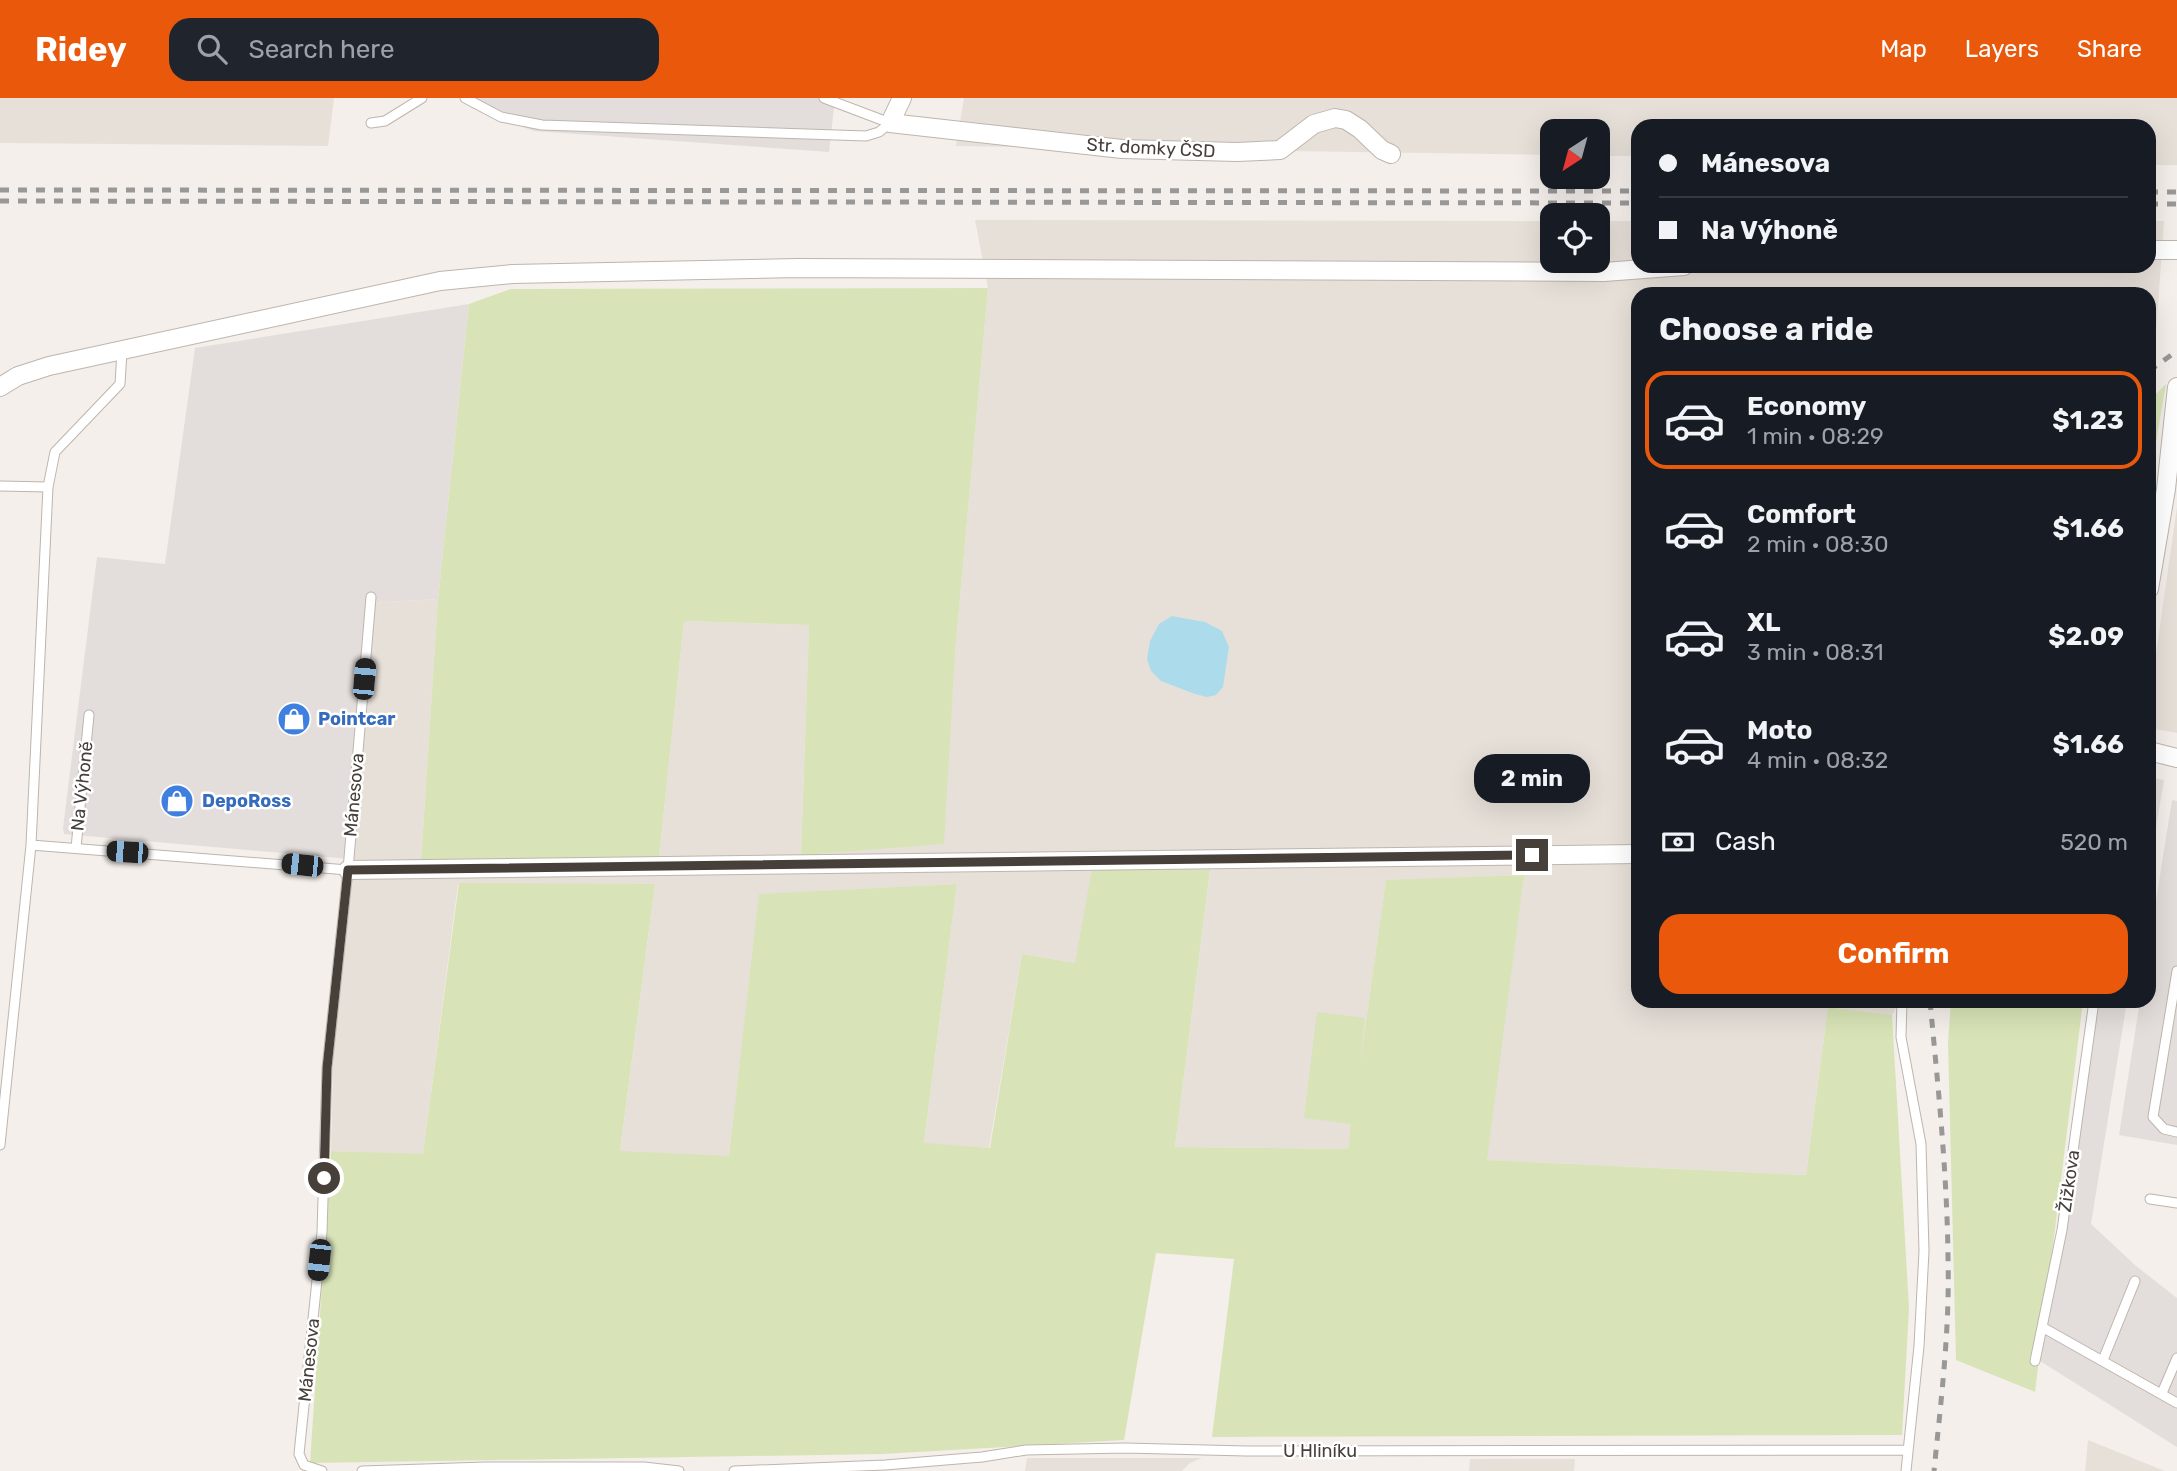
<!DOCTYPE html>
<meta charset="utf-8">
<style>
body{margin:0;font-family:Rubik,sans-serif;background:#20242c;color:#f1f3f6;height:100vh;display:flex;flex-direction:column;font-size:26px;white-space:nowrap}
*{box-sizing:border-box;margin:0}
p{font-size:23px;color:#9ea1a6}
.icon{flex:none;width:38px;height:38px;fill:none;stroke:currentColor;stroke-width:2;stroke-linecap:round;stroke-linejoin:round}
.map{position:relative;flex:1;overflow:hidden}
.panel{position:absolute;left:1631px;top:189px;width:525px;height:721px;display:flex;flex-direction:column;background:#171b24;border-radius:21px;box-shadow:0 7px 28px #0002}
.panel>*{flex:none}
.banner{position:absolute;left:1631px;top:21px;width:525px;height:154px;border-radius:21px;box-shadow:0 7px 28px #0002;display:grid;align-content:center;height:154px;padding:0 28px;background:#171b24}
.needle{width:46px;rotate:216deg}
.tools{position:absolute;left:1540px;top:21px;display:grid;gap:14px}
.tools a{display:grid;place-items:center;width:70px;height:70px;border-radius:14px;background:#171b24;box-shadow:0 7px 28px #0002;font-size:35px}
.end{position:absolute;width:32px;height:32px;margin:-16px;border:9px solid #473f39;background:#fff;box-shadow:0 0 0 4px #fff}
.from{border-radius:50%}
.bubble{position:absolute;height:49px;border-radius:21px;background:#171b24;box-shadow:0 7px 28px #0002;font-size:23px;font-weight:700;line-height:49px;text-align:center}
.car{position:absolute;width:21px;height:42px;margin:-21px -10px;border-radius:9px;box-shadow:0 0 5px 2px #0007;background:linear-gradient(#222 24%,#8ab4d8 0 40%,#222 0 76%,#8ab4d8 0 86%,#222 0)}
.banner b{display:flex;align-items:center;gap:24px;height:66px;font-size:26px}
.banner b+b{border-top:2px solid #363941}
.banner i{width:18px;height:18px;background:#f1f3f6}
ul{padding:0;list-style:none}
li{display:flex;align-items:center;gap:21px;height:98px;margin:0 14px 10px;padding:0 14px;border:4px solid transparent;border-radius:21px}
li div{flex:1}
li b{display:block;font-size:26px}
li em{font-style:normal;font-weight:700}
li.active{border-color:#ea580c}
li>.icon{width:63px;height:63px;stroke-width:1.5}
h2{padding:0 28px;font-size:32px;line-height:84px}
.pay{display:flex;align-items:center;gap:18px;height:77px;padding:0 28px;font-size:26px}
.pay p{margin-inline-start:auto}
.primary-button{display:flex;gap:14px;margin-top:auto;padding:14px 28px}
.primary-button a{flex:1;height:80px;border-radius:21px;background:#ea580c;color:#fff;font-size:28px;font-weight:700;line-height:80px;text-align:center}
header{display:flex;align-items:center;gap:42px;box-sizing:border-box;height:98px;padding:0 35px;background:#ea580c;color:#fff}
header strong{font-size:33px}
nav{display:flex;gap:38px;margin-inline-start:auto;font-size:24px}
.search{width:490px;height:63px;background:#20242c;display:flex;align-items:center;gap:18px;box-sizing:border-box;padding:0 24px;border-radius:21px;color:#9ea1a6;font-size:26px}
.map>svg:first-child{display:block}
.residential{fill:#e7e0d9}
.industrial{fill:#e3dedb}
.green{fill:#d8e4b7}
.water{fill:#acdceb}
.lines{fill:none;stroke-linecap:round;stroke-linejoin:round}
.service-casing{stroke:#beb5ad;stroke-width:11}
.minor-casing{stroke:#beb5ad;stroke-width:20}
.service{stroke:#fff;stroke-width:9}
.minor{stroke:#fff;stroke-width:18}
.rail{stroke:#989898;stroke-width:5;stroke-dasharray:9 9;stroke-linecap:butt}
.route{stroke:#473f39;stroke-width:9}
.labels{text-anchor:middle;dominant-baseline:central;stroke-width:5;stroke-linejoin:round;paint-order:stroke}
.street-label{font-size:18px;fill:#473f39;stroke:#fff}
.shop-label{font-size:18px;font-weight:bold;fill:#366cbe;stroke:#fff;text-anchor:start}
</style>
<header>
<strong>Ridey</strong>
<div class="search"><svg class="icon" aria-label="search" viewBox="0 0 24 24"><circle cx="10" cy="10" r="6"/><path d="M15 15l6 6"/></svg>Search here</div>
<nav><a>Map</a><a>Layers</a><a>Share</a></nav>
</header>
<div class="map">
<svg width="2177" height="1373" viewBox="0 0 2177 1373">
<rect width="100%" height="100%" fill="#f4efea"/>
<!-- residential -->
<path class="residential" d="M0,0H334L328,48L0,45Z
M964,0H2177V67H2149V28H1638V58H1598V33H1552V57L956,48Z
M975,122L1552,123V163H1598V123H1638V168H2149V123H2164L2155,249L2149,254V196H1638V903H1900L1892,917L1828,909L1806,1077L1486,1062L1523,777L1386,783L1348,1051L1175,1049L1210,773L1075,865L1022,856L989,1050L924,1046L957,786L760,796L729,1059L620,1054L655,786H458L423,1057L331,1053L336,833L350,761L367,505L438,501L421,762L659,759L684,523L809,527L801,756L955,555L988,190Z
M2177,409V635L2149,630V604Z
M2088,1342L2165,1373H2085Z
M1027,1360H1202L1190,1365L1182,1373H1025Z
M1470,1361H1575L1574,1373H1469Z"/>
<!-- industrial -->
<path class="industrial" d="M473,0H835L829,54L534,33L471,10Z
M469,206L438,501L367,505L350,761L64,736L63,730L97,459L165,466L195,250Z
M2149,679L2164,682L2149,771Z
M2172,702L2177,703V1047L2119,1037L2140,903H2149V846Z
M2093,903H2127L2091,1126L2136,1168L2177,1200V1349L2040,1263Z"/>
<!-- green -->
<path class="green" d="M988,190L955,555L944,746L801,757L809,527L684,523L659,759L421,763L438,501L469,206L511,191Z
M2166,286L2149,385V303Z
M1092,771L1210,772L1175,1049L1348,1051L1351,1026L1304,1020L1317,914L1365,920L1360,966L1386,782L1524,777L1487,1062L1806,1077L1828,909L1892,917L1909,1210L1902,1337L1212,1339L1234,1161L1156,1155L1124,1342L882,1356L310,1365L331,1053L423,1056L459,785L655,786L620,1053L729,1058L759,796L957,786L924,1045L990,1050L1022,856L1075,865Z
M1951,903H2083L2035,1294L1956,1262L1948,944Z"/>
<!-- water -->
<path class="water" d="M1172,518L1205,524L1222,533L1229,549L1223,589L1216,597L1207,599L1195,596L1161,583L1151,573L1147,561L1150,543L1159,526Z"/>
<g class="lines">
<defs>
<path id="service" d="M465,0L501,19L542,27L866,38L879,34L890,25L824,0
M371,25L385,23L422,0
M0,388L48,389
M31,747L348,772
M76,750L89,617
M2177,873L2153,1019L2164,1031L2177,1034
M1902,903L1901,939L1921,1046L1924,1153L1919,1248L1906,1373
M0,1047L31,747L48,389L55,354L120,286L122,253
M2150,1101L2177,1105
M2042,1229L2177,1305
M2103,1262L2135,1183
M2035,1263L2062,1132L2094,903
M2162,1295L2177,1260
M322,1373L304,1367L299,1356L322,1134L327,970L348,772L371,499
M362,1373L486,1369H644L679,1373
M734,1373L885,1367L982,1359L1026,1352L1125,1350L1246,1353L1908,1352"/>
<path id="minor" d="M902,0L890,25L1122,51L1237,54L1280,52L1314,26L1335,20L1346,22L1360,31L1382,52L1391,56
M2149,152H2177
M0,289L18,278L49,268L440,183L512,176L798,170L1604,174L1684,168
M2149,491L2166,391L2177,289
M2149,653L2177,660
M348,772L1638,756"/>
</defs>
<!-- service casing -->
<use href="#service" class="service-casing"/>
<!-- minor casing -->
<use href="#minor" class="minor-casing"/>
<!-- service -->
<use href="#service" class="service"/>
<!-- minor -->
<use href="#minor" class="minor"/>
<!-- rail -->
<path class="rail" d="M0,92L1638,93
M2149,94H2177
M0,103L1638,105
M2149,106H2177
M2149,273L2177,253
M1930,903C1938,988 1947,1074 1948,1159C1950,1231 1941,1302 1934,1373"/>
</g>
<g class="lines">
<!-- route -->
<path class="route" d="M324,1080L327,970L348,772L1532,757"/>
</g>
<!-- icons -->
<defs>
<symbol id="shop-disc" viewBox="-11 -11 22 22"><circle r="9.5" fill="#3f7fe0" stroke="#fff"/><path d="M-5-2.5h2.3a2.7 3.5 0 0 1 5.4 0H5L5.5 6h-11ZM-1.5-2.5h3a1.5 2.3 0 0 0-3 0Z" fill="#fff"/></symbol>
</defs>
<g fill-rule="evenodd">
<use href="#shop-disc" x="275" y="602" width="38" height="38"/>
<use href="#shop-disc" x="158" y="684" width="38" height="38"/>
</g>
<g class="labels">
<!-- street labels -->
<g class="street-label">
<text transform="translate(1151 50) rotate(3)">Str. domky ČSD</text>
<text transform="translate(82 688) rotate(-84)">Na Výhoně</text>
<text transform="translate(354 697) rotate(-85)">Mánesova</text>
<text transform="translate(2069 1083) rotate(-82)">Žižkova</text>
<text transform="translate(309 1262) rotate(-84)">Mánesova</text>
<text x="1320" y="1353">U Hliníku</text>
</g>
<!-- shop labels -->
<g class="shop-label">
<text x="318" y="621">Pointcar</text>
<text x="202" y="703">DepoRoss</text>
</g>
</g>
</svg>
<div class="tools">
<a><svg class="needle" viewBox="-14 -14 28 28"><path d="M0-13l5 13h-10z" fill="#e53935"/><path d="M0 13l5-13h-10z" fill="#9ea1a6"/></svg></a>
<a><svg class="icon" aria-label="locate" viewBox="0 0 24 24"><circle cx="12" cy="12" r="6"/><path d="M12 2v4M12 18v4M2 12h4M18 12h4"/></svg></a>
</div>
<i class="end from" style="left:324px;top:1080px"></i>
<i class="end" style="left:1532px;top:757px"></i>
<div class="bubble" style="left:1474px;top:656px;width:116px">2 min</div>
<i class="car" style="left:364px;top:581px;rotate:5deg"></i>
<i class="car" style="left:127px;top:754px;rotate:274deg"></i>
<i class="car" style="left:302px;top:767px;rotate:276deg"></i>
<i class="car" style="left:319px;top:1162px;rotate:186deg"></i>
<div class="banner">
<b><i class="from"></i>Mánesova</b>
<b><i></i>Na Výhoně</b>
</div>
<section class="panel">
<h2>Choose a ride</h2>
<ul>
<li class="active"><svg class="icon" aria-label="car" viewBox="0 0 24 24"><path d="M5 17H2v-5l4-1 3-4h7l3 4 3 1v5h-3M9 17h6M6 11h13"/><circle cx="7" cy="17" r="2"/><circle cx="17" cy="17" r="2"/></svg><div><b>Economy</b><p>1 min · 08:29</p></div><em>$1.23</em></li>
<li><svg class="icon" aria-label="car" viewBox="0 0 24 24"><path d="M5 17H2v-5l4-1 3-4h7l3 4 3 1v5h-3M9 17h6M6 11h13"/><circle cx="7" cy="17" r="2"/><circle cx="17" cy="17" r="2"/></svg><div><b>Comfort</b><p>2 min · 08:30</p></div><em>$1.66</em></li>
<li><svg class="icon" aria-label="car" viewBox="0 0 24 24"><path d="M5 17H2v-5l4-1 3-4h7l3 4 3 1v5h-3M9 17h6M6 11h13"/><circle cx="7" cy="17" r="2"/><circle cx="17" cy="17" r="2"/></svg><div><b>XL</b><p>3 min · 08:31</p></div><em>$2.09</em></li>
<li><svg class="icon" aria-label="car" viewBox="0 0 24 24"><path d="M5 17H2v-5l4-1 3-4h7l3 4 3 1v5h-3M9 17h6M6 11h13"/><circle cx="7" cy="17" r="2"/><circle cx="17" cy="17" r="2"/></svg><div><b>Moto</b><p>4 min · 08:32</p></div><em>$1.66</em></li>
</ul>
<div class="pay"><svg class="icon" aria-label="cash" viewBox="0 0 24 24"><path d="M3 7h18v10H3z"/><circle cx="12" cy="12" r="2"/></svg>Cash<p>520 m</p></div>
<div class="primary-button"><a>Confirm</a></div>
</section>
</div>
